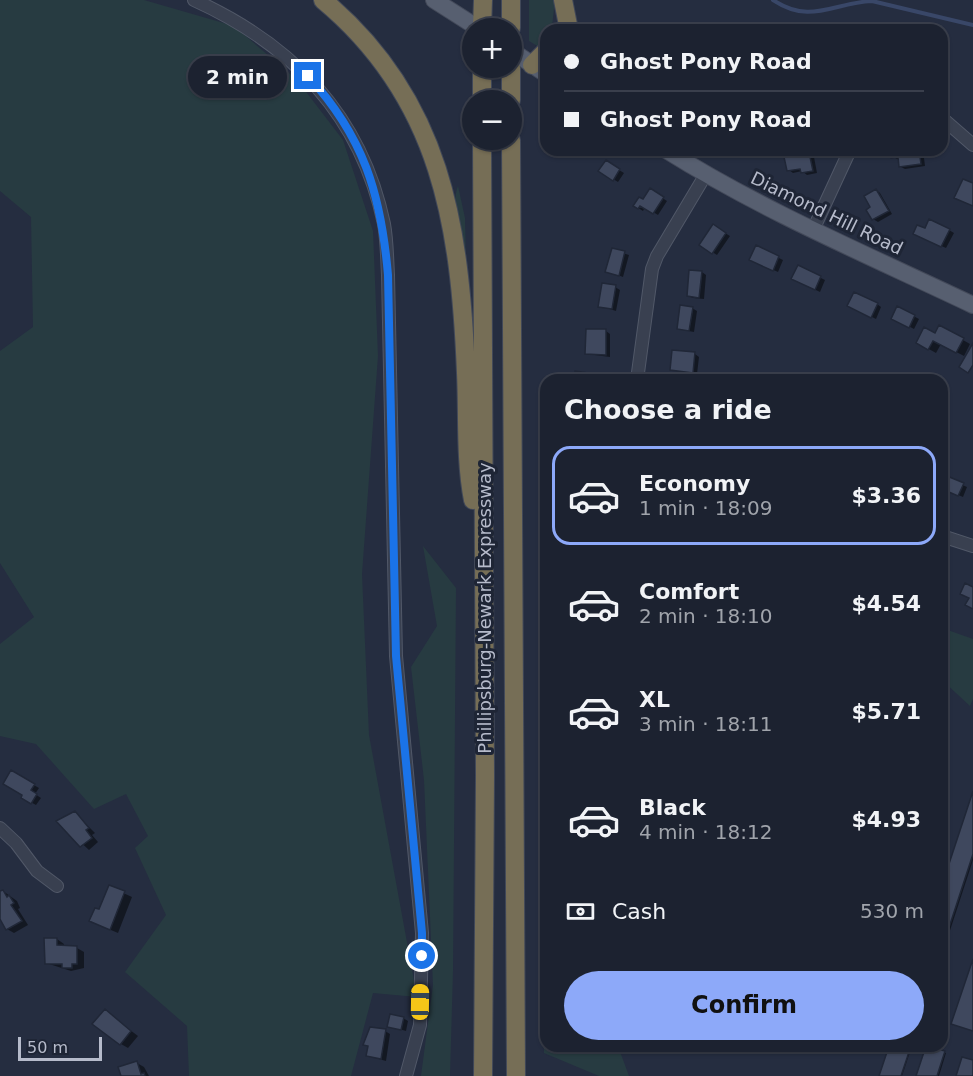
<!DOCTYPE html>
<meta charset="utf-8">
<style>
body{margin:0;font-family:"DejaVu Sans",sans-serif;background:#252a38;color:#f1f3f6;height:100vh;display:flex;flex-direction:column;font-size:22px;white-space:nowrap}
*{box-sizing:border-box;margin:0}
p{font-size:20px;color:#a0a4ab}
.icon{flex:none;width:33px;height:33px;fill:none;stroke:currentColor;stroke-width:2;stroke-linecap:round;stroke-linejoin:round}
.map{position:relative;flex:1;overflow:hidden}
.side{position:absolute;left:540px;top:374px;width:408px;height:678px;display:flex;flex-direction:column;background:#1c2230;border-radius:18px;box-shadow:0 2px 4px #0004,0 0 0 2px #3a3f4c}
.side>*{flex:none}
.banner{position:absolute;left:540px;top:24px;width:408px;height:132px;border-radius:18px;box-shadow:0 2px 4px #0004,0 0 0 2px #3a3f4c;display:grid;align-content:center;height:132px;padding:0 24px;background:#1c2230}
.buttons{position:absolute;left:462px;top:18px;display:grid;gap:12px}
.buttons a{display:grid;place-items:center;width:60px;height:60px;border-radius:50%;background:#1c2230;box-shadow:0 2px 4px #0004,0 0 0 2px #3a3f4c;font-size:30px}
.scale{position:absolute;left:18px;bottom:15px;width:84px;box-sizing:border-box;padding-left:6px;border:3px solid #b6bbcb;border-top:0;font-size:16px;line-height:21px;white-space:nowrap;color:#b6bbcb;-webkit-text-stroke:4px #1e2535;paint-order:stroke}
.end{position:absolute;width:27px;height:27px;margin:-14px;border:8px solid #1a73e8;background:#fff;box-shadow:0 0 0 3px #fff}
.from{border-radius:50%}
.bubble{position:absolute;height:42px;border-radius:21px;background:#1c2230;box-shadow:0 2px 4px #0004,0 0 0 2px #3a3f4c;font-size:20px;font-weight:700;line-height:42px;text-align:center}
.car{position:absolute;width:18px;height:36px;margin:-18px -9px;border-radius:8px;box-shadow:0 0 4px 2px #0007;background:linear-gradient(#f5c518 24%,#345 0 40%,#f5c518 0 76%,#345 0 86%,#f5c518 0)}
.banner b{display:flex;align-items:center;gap:21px;height:57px;font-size:22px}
.banner b+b{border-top:2px solid #3a3f4c}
.banner i{width:15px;height:15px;background:#f1f3f6}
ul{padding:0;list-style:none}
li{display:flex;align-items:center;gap:18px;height:99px;margin:0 12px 9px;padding:0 12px;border:3px solid transparent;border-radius:18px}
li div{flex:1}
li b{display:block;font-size:22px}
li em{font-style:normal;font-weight:700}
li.active{border-color:#8da9f9}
li>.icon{width:54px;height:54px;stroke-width:1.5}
h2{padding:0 24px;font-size:27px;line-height:72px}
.pay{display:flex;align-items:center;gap:15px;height:66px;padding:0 24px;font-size:22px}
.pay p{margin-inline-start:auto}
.button{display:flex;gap:12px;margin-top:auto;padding:12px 24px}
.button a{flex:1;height:69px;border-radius:36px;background:#8da9f9;color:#111;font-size:24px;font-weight:700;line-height:69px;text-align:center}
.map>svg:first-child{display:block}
.green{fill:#273b41}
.shadow{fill:#0007}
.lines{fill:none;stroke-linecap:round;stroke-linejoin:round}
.stream{stroke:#394768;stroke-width:4}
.building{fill:#3f485e;stroke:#202737;stroke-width:1.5}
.minor-casing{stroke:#515868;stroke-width:14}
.major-casing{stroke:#434959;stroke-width:18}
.highway-casing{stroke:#414858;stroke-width:20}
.minor{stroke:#394050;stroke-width:12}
.major{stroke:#575f70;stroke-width:16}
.highway{stroke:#766e56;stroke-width:18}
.route{stroke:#1a73e8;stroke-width:8}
.labels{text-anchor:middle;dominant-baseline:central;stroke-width:6;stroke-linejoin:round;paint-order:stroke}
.street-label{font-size:18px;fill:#b6bbcb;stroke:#1e2535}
</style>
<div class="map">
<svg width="973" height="1076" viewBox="0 0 973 1076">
<rect width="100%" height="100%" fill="#252d40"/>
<!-- green -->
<path class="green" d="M0,0H144L234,26L297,80L343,140L373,231L378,356L362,574L369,735L417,997L373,993L351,1076H189L187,1026L125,972L166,915L135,848L148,836L126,794L94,809L36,744L0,736V644L34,617L0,563V351L33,327L31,217L0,191Z
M529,0H555L552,27L546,30V38L539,47L529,41Z
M458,186L465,218L466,264C461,243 450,205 458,186Z
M541,439L546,445V1046H618L629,1076H599L544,1053Z
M423,546L456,588L453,971L450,1076H421L433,985L424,780L411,667L437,626Z
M942,628L973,639V699L970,706L942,680Z"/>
<!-- shadow -->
<path class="shadow" d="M942,57L948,61L945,73H942Z
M892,150H923L925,166L905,169L901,167L900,160L893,157Z
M809,154L814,157L817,173L807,175L802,171L793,173L789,170Z
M606,162L624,173L618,182L600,171Z
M650,190L667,201L658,215L645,207L643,211L635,206L643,201Z
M876,190L880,193L892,214L878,222L873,219L872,208Z
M713,226L730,236L717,255L701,245Z
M926,230H949L954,233L946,248L919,236Z
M756,247L783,260L778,272L756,262Z
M613,250L629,255L623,277L607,271Z
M798,267L825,280L820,292L797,281Z
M702,272L706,275L704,299L693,298L688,296Z
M615,287L620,290L616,311L600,306Z
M877,304L881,307L876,319L854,308Z
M692,308L697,311L694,332L683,330L678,328Z
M898,308L919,319L914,329L893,318Z
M606,331L610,334V357L587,354Z
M935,335L963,340L970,344L964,356L941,344L936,353L918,343Z
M695,354L699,357L697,374L672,369Z
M942,476L967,487L963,497L942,488Z
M942,582L947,584L943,596H942Z
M11,772L39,788L35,794L41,798L36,805L23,798L24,795Z
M973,795V860L942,955V890Z
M75,813L95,833L92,835L98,842L89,850L59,822Z
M110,887L132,897L118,933L99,925L100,911Z
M3,891L17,901L20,908L18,909L28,925L14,933L7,929L0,916V893Z
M57,939L64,944V947L77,948L84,952V968L71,971L46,963Z
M105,1011L138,1036L128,1048L121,1044Z
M403,1018L408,1021L406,1031L389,1026Z
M385,1031L390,1034L386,1061L368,1056L369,1047Z
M891,1046H912L902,1076H881Z
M928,1047L946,1053L939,1076H918Z
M137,1063L144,1067L149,1076H123Z"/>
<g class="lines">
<!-- stream -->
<path class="stream" d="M773,0C811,25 832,3 872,1L973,25"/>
</g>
<!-- building -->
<path class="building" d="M890,150H919L921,164L899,167L898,157L891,158Z
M809,152L813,171L801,173L800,169L787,171L784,157Z
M606,160L620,169L613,181L598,171Z
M963,179L973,183V206L954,198Z
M650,188L664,197L653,214L640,206L638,209L633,206L639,197L643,199Z
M876,189L889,211L872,220L866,210L870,207L864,196Z
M929,219L950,229L941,247L913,234L917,225L925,228Z
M713,224L726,233L712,254L699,245Z
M756,245L779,256L773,271L749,260Z
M612,248L625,251L619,276L605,272Z
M798,265L821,276L815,290L791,279Z
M689,270L702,271L699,298L687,296Z
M602,283L616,285L612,309L598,307Z
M854,292L878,303L871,318L847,306Z
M680,305L693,307L689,331L677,329Z
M897,306L915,315L909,328L891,319Z
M939,325L964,338L956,353L933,341L928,350L916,343L924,327L935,333Z
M586,329H606V355L585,354Z
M973,343V365L968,373L959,367Z
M672,350L695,352L693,373L670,370Z
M575,371L594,374V380H574Z
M942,474L964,483L958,496L942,489Z
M965,583L973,587V609L965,605L969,598L960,594Z
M11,770L35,784L31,790L37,794L31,804L21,798L22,795L3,784Z
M973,791V854L942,949V885Z
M75,811L89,828L86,830L92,838L80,847L56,821Z
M109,885L125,891L110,930L89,921L95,908L99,909Z
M3,890L7,897L9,895L14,903L11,905L22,921L6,930L0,919V891Z
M44,938H57V945L77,946V964H72V968H62V964H45Z
M973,959V1031L951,1024Z
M105,1009L131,1031L120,1045L92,1024Z
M390,1014L404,1017L401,1030L387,1027Z
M370,1027L386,1029L381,1059L366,1056L368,1046L363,1045Z
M889,1046H911L901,1076H879Z
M926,1046L945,1051L937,1076H916Z
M962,1057L973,1060V1076H956Z
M137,1061L141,1074L144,1073L145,1076H121L118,1067Z"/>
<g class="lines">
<defs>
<path id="minor" d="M194,0C293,45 361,115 384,224C387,240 387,258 388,275L396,656L422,933L420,1025L406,1076
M942,118L973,145
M813,230L850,150
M637,380L652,269L657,256L706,174
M942,536L973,546
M0,828L16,843L37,871L57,886"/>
<path id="major" d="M434,0L478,28
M512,51L546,74
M666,150C763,211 870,256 973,305"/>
<path id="highway" d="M323,0C442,99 460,227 466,373C468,414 465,459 473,500
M563,0L569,30
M482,28L483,0
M511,28V0
M532,65L546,51
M511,68V100
M482,100V68
M482,140L485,776L483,1076
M511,140L516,1076"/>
</defs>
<!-- minor casing -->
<use href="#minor" class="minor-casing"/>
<!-- major casing -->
<use href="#major" class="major-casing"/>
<!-- highway casing -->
<use href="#highway" class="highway-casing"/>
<!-- minor -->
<use href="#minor" class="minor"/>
<!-- major -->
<use href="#major" class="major"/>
<!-- highway -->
<use href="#highway" class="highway"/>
</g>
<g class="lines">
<!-- route -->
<path class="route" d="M308,76C364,137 381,194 388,275L396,656L422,933V956"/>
</g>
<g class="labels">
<!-- street labels -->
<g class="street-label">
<text transform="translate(827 213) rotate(26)">Diamond Hill Road</text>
<text transform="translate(484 608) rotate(-90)">Phillipsburg-Newark Expressway</text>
</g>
</g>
</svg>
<div class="buttons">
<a>+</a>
<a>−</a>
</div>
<div class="scale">50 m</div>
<i class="end from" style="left:422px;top:956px"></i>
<i class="end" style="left:308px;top:76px"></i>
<div class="bubble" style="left:188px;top:56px;width:99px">2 min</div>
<i class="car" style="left:420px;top:1002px;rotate:1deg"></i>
<div class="banner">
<b><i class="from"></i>Ghost Pony Road</b>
<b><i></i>Ghost Pony Road</b>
</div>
<section class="side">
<h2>Choose a ride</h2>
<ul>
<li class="active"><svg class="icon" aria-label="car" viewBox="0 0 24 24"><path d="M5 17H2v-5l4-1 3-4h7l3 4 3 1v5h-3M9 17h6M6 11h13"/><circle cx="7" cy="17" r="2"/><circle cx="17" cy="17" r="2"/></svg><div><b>Economy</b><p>1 min · 18:09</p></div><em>$3.36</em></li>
<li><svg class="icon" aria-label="car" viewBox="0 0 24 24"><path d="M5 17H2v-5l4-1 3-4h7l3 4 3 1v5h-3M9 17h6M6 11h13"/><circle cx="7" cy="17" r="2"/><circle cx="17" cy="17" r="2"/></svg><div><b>Comfort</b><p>2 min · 18:10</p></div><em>$4.54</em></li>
<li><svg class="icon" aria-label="car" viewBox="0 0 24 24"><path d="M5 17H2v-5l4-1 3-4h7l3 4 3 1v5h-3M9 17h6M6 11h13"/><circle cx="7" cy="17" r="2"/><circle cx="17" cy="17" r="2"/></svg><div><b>XL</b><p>3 min · 18:11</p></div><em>$5.71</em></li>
<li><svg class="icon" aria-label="car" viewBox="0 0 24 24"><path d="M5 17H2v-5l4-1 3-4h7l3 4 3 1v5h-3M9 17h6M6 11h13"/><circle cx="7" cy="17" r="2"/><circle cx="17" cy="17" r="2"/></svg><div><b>Black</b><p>4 min · 18:12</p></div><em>$4.93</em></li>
</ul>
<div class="pay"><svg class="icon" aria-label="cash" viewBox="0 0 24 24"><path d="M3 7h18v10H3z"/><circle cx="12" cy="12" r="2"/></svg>Cash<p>530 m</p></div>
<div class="button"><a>Confirm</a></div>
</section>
</div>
